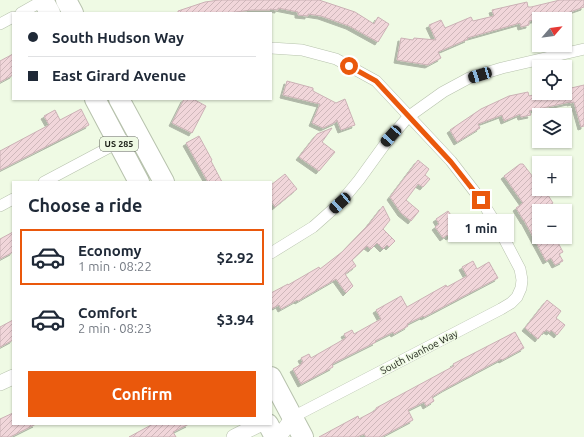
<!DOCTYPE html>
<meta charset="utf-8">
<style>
body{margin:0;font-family:Ubuntu,sans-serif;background:#f6f6f7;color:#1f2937;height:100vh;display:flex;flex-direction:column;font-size:15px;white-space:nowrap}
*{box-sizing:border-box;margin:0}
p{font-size:13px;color:#747a83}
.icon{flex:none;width:22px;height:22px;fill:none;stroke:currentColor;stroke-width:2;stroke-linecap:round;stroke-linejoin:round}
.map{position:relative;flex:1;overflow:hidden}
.drawer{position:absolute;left:12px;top:181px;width:260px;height:244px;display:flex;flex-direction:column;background:#fff;border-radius:0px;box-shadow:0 1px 3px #0004}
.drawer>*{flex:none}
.guide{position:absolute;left:12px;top:12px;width:260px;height:88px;border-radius:0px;box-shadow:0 1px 3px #0004;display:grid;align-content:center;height:88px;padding:0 16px;background:#fff}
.needle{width:26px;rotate:62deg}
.controls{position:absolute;left:532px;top:12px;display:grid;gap:8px}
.controls a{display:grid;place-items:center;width:40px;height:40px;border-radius:0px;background:#fff;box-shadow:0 1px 3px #0004;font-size:20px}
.end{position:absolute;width:18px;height:18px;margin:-9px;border:5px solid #ea580c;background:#fff;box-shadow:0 0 0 2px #fff}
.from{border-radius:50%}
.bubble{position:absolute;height:28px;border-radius:0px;background:#fff;box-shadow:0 1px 3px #0004;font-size:13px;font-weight:700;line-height:28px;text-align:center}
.car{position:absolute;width:12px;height:24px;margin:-12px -6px;border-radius:5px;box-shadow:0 0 3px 1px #0007;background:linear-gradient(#222 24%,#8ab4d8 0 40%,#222 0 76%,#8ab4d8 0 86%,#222 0)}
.guide b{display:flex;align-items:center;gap:14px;height:38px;font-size:15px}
.guide b+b{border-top:1px solid #e0e1e3}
.guide i{width:10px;height:10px;background:#1f2937}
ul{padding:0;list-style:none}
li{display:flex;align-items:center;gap:12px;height:56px;margin:0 8px 6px;padding:0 8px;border:2px solid transparent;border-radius:0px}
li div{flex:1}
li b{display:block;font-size:15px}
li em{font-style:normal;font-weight:700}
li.on{border-color:#ea580c}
li>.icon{width:36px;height:36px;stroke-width:1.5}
h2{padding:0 16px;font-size:18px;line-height:48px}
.button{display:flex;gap:8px;margin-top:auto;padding:8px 16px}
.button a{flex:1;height:46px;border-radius:0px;background:#ea580c;color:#fff;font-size:16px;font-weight:700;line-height:46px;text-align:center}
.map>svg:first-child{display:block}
.building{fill:url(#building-hatch);stroke:#cbb1b5;filter:url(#shadow)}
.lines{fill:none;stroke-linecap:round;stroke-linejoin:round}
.street-casing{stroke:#b7c2ad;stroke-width:12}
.secondary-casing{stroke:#b7c2ad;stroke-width:16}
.highway-casing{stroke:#b7c2ad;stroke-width:22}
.street{stroke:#fff;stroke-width:11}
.secondary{stroke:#fff;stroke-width:15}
.highway{stroke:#fff;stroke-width:20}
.route{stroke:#ea580c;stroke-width:5}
.labels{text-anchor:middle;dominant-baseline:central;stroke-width:3;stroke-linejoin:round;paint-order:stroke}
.shield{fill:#effae4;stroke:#5a6054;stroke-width:1}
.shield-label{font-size:9px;font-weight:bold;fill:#1a1e16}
.street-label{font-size:10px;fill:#1a1e16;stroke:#effae4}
</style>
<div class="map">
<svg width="584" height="437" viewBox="0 0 584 437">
<defs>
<pattern id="building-hatch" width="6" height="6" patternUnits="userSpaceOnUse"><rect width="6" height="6" fill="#f1d6da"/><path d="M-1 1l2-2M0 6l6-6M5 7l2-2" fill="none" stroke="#ceb7ba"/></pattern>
<filter id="shadow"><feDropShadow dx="-3" dy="3" stdDeviation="0" flood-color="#0004"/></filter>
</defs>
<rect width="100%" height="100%" fill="#effae4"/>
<!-- building -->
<path class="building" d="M219,0H319L355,12L374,24L378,17L389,24L378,42L349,26L321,16L308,14V16L298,15V12L278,8V10L270,9V10H251L228,13H178V11L205,2Z
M560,0H584V7L564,14L529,21V25L521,27L520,23L467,38L468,39L438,52L441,58L428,65L397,60L401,38L413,40L414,38L436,40L429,25L441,20L445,28L471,17L473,21L494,16L492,10L527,2L528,7H531Z
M13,54V75L0,82V61Z
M287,81L313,88V91L336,103L345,99L355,125L341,130L337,120L336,122L323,128L312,123L320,104L283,95Z
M584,85V126L581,127L574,102L570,103V102L529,111L531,115L521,117L520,114L504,121L502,115L478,124L480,128L457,142L450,130L481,109L509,96L528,92L529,96L541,93H568L567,89Z
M184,99H193L206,106L192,133L172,123Z
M81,109L89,125L0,170V151L49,125L44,116L55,110L60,120Z
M332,128L322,142L335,152L319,171L299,157L317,134Z
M199,136L212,160L211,161L222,182H208L186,143Z
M418,160L429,169L425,175L430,179L423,187L418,184L406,200L419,211L411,221L401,213L390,197Z
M520,164H523L533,177L539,171V189H544L553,203L539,211V237H555L563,252L559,254L563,261L555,265L551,258L546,261L524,220V221L516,208L523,203L504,176Z
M285,174L297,189L275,207L271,201V185Z
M383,206L390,220L383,229L395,241L389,247L387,245L383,249L377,243L371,249L367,246L352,260L356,266L345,274L353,286L346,293L336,279L298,301L297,300L281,309L279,305L271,309V293L288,284V285L319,267L320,269L342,252L369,224Z
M448,211L461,229L449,237L447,235L443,238L435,227L439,224L436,219Z
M13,232V252L0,259V239Z
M473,261L477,269L489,262L498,278L424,317L423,316L407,324L408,326L394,334L393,332L375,341L376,342L332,364L333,367L301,384L293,369L302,364L301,363L303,362L301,358L309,354L311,358L346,338L344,334L352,330L354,334L381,319L376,310L401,296L407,307L446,285L447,287L467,276L462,267Z
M547,300L561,311L556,318L565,325L557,335L551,330L550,332L546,330L545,332L544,331L538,339L525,328Z
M13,320V340L0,347V327Z
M515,332L524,348L502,360L501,359L445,389L432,397L434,401L426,406L424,402L408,410L413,420L381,437H366L364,434L357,437H319L358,416L359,419L376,410V408L454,366L453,364Z
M13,413V424H36L10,437H0V419Z
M153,424H189L173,432L176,437H129Z"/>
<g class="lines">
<defs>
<path id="street" d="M21,13L44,0
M0,24L13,17
M271,48L302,50L336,59L376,81L451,161L481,200L498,227L520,269L522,280L521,288L517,297L511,303L501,309L293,417
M44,182L123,140
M0,206L13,199
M271,253L313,227L340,203L359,180L385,144L408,117L443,92L469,78L502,68L584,49"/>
<path id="secondary" d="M0,383L13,377
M234,437L260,424
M279,437L293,417"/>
<path id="highway" d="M43,0L50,13
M66,0L73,13
M95,99L139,182
M119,99L164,182
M271,377L303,437
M268,424L275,437"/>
</defs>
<!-- street casing -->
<use href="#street" class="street-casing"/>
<!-- secondary casing -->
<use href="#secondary" class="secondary-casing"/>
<!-- highway casing -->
<use href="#highway" class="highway-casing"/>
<!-- street -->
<use href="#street" class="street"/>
<!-- secondary -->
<use href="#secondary" class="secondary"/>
<!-- highway -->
<use href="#highway" class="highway"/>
</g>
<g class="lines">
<!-- route -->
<path class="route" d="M349,66L376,81L451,162L481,200"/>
</g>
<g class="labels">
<!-- shield labels -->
<rect class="shield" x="100" y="137" width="38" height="14" rx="3"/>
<g class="shield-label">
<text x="119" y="144">US 285</text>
</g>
<!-- street labels -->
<g class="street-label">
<text transform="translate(419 352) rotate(-27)">South Ivanhoe Way</text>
</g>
</g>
</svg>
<div class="controls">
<a><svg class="needle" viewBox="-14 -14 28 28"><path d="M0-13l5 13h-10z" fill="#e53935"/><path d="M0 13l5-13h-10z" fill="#747a83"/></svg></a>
<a><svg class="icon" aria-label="locate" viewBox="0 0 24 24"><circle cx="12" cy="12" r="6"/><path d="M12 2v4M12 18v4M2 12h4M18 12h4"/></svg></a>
<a><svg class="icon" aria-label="layers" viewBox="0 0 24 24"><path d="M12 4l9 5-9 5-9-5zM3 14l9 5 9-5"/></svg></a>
<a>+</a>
<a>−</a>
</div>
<i class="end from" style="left:349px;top:66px"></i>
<i class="end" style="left:481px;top:200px"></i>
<div class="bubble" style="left:448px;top:214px;width:66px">1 min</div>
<i class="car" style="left:480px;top:75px;rotate:253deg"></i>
<i class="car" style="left:391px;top:136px;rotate:222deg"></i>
<i class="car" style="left:340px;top:203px;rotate:228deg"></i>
<div class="guide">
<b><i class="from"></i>South Hudson Way</b>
<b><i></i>East Girard Avenue</b>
</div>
<section class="drawer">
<h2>Choose a ride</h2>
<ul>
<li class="on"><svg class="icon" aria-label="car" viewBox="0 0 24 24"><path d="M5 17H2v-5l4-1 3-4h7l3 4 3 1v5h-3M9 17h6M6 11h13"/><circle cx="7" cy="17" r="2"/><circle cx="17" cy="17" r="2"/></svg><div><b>Economy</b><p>1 min · 08:22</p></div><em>$2.92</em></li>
<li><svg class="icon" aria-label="car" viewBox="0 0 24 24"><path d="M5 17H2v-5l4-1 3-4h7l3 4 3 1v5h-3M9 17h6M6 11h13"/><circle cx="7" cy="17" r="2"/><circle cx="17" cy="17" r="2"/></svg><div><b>Comfort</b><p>2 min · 08:23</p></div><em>$3.94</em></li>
</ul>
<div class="button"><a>Confirm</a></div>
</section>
</div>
